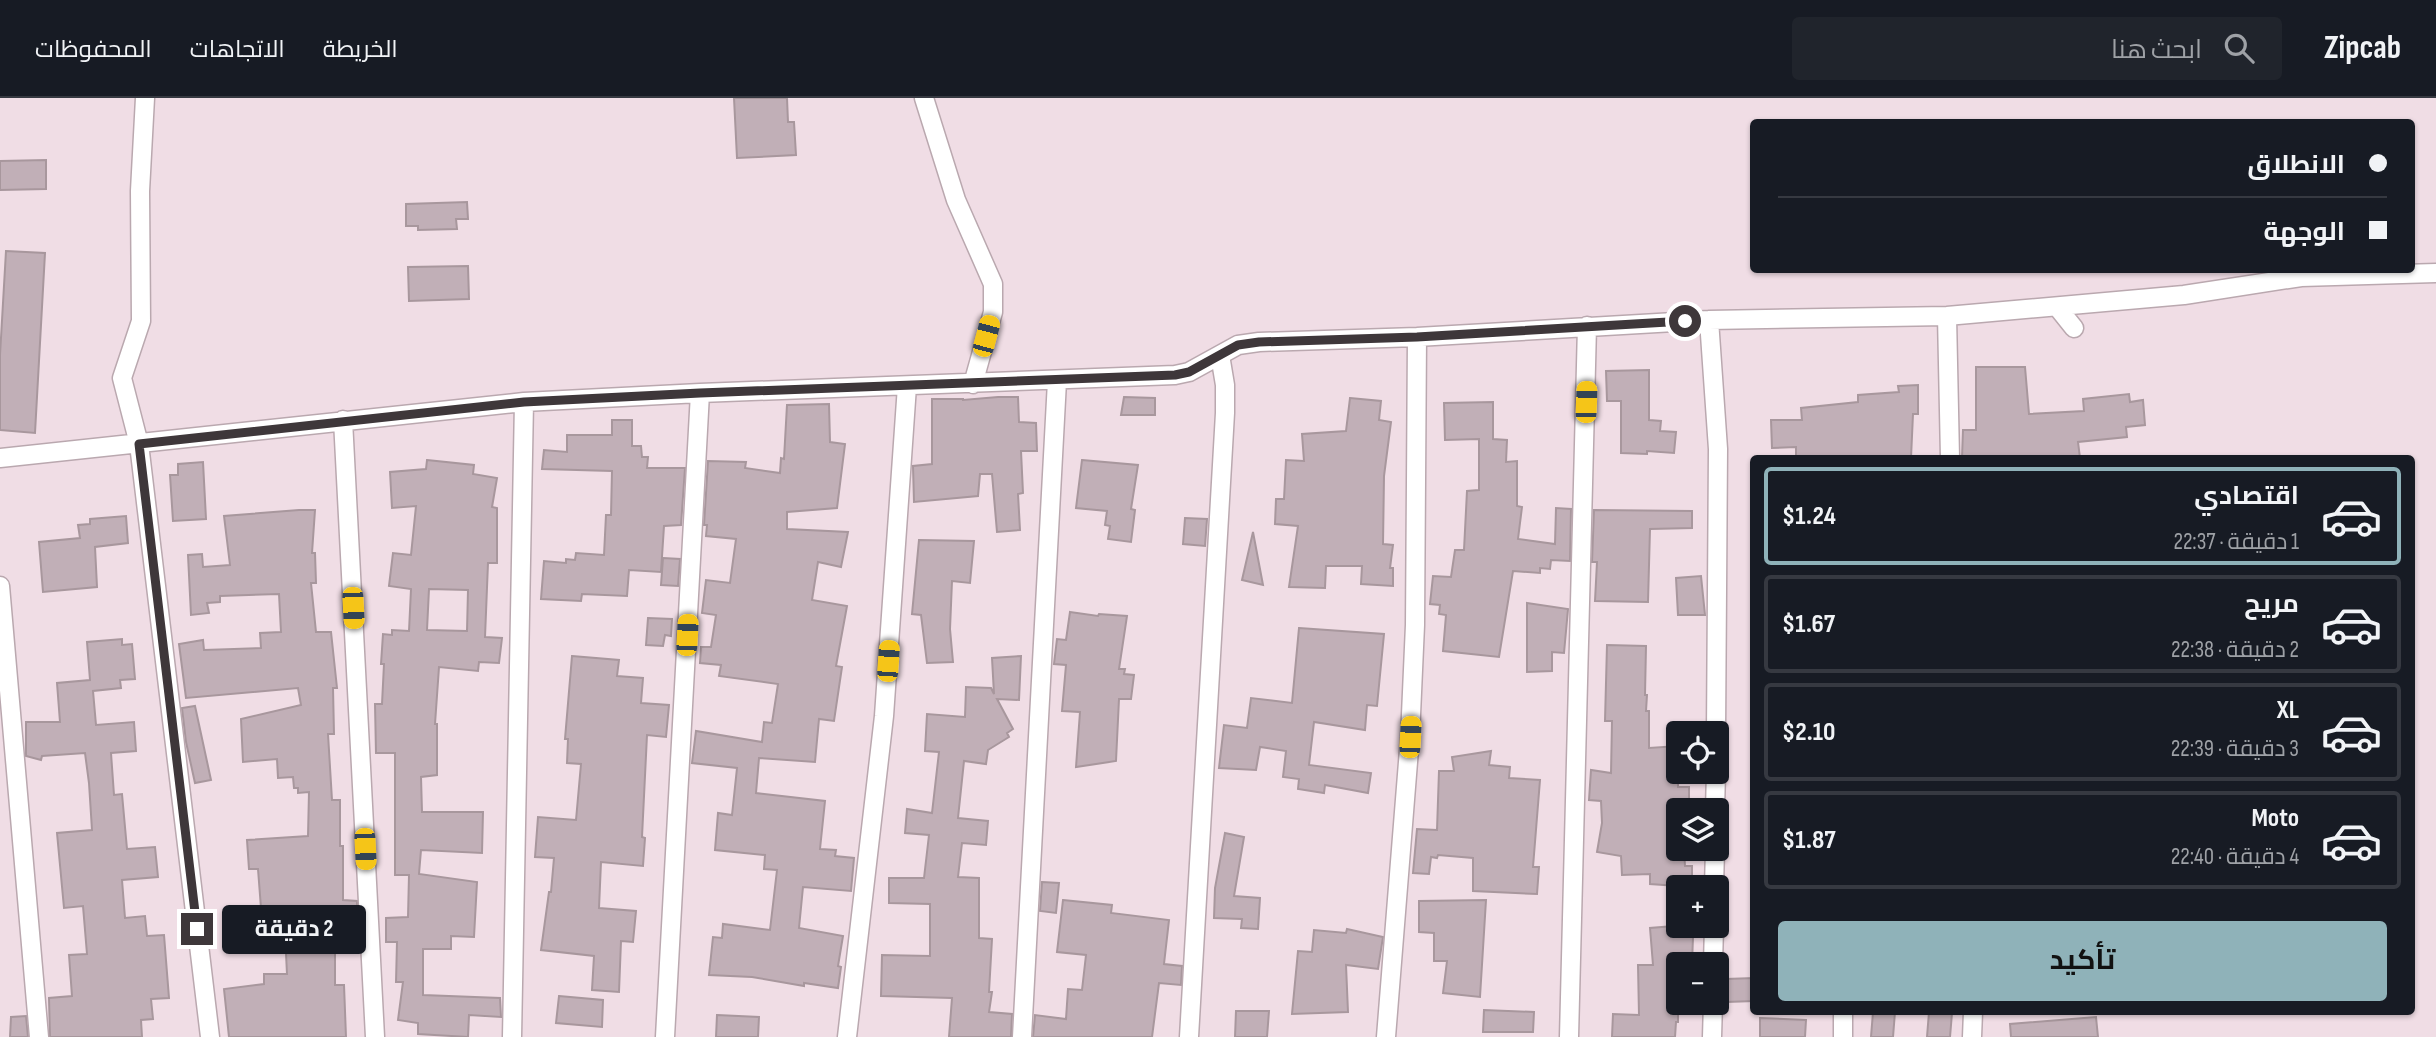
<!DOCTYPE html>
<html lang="ar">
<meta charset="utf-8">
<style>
body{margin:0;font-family:"Sofia Sans Condensed",Cairo,sans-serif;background:#20242c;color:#f1f3f6;direction:rtl;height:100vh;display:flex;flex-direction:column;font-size:26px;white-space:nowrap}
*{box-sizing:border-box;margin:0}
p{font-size:23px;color:#9ea1a6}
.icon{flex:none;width:38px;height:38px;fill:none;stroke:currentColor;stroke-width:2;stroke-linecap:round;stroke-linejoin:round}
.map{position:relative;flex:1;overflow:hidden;direction:ltr}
.drawer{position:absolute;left:1750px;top:357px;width:665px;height:560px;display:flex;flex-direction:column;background:#171b24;border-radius:7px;box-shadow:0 2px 5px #0004;direction:rtl}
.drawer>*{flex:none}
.banner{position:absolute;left:1750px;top:21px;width:665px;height:154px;border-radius:7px;box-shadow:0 2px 5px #0004;direction:rtl;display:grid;align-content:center;height:154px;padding:0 28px;background:#171b24}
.tools{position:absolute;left:1666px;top:623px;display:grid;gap:14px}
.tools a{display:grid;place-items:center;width:63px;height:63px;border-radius:7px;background:#171b24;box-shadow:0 2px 5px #0004;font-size:35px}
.end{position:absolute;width:32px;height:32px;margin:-16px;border:9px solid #3e373a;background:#fff;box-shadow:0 0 0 4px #fff}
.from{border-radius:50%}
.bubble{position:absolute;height:49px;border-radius:7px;background:#171b24;box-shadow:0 2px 5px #0004;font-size:23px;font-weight:700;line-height:49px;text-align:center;direction:rtl}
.car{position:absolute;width:21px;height:42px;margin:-21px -10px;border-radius:9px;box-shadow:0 0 5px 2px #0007;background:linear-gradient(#f5c518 24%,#345 0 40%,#f5c518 0 76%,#345 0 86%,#f5c518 0)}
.banner b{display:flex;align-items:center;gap:24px;height:66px;font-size:26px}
.banner b+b{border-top:2px solid #363941}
.banner i{width:18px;height:18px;background:#f1f3f6}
ul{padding:12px 0 0;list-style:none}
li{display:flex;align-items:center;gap:21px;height:98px;margin:0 14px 10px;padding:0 14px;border:4px solid #363941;border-radius:7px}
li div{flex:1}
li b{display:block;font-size:26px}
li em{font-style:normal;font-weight:700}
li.on{border-color:#8fb2b9}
li>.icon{width:63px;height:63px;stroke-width:1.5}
.button{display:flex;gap:14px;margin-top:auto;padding:14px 28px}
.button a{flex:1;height:80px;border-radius:7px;background:#8fb2b9;color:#111;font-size:28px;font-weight:700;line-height:80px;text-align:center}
header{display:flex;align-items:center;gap:42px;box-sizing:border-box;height:98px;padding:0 35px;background:#171b24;border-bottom:2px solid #363941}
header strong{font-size:33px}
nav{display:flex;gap:38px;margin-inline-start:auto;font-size:24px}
.search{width:490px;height:63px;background:#20242c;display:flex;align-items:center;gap:18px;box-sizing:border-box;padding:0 24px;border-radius:7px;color:#9ea1a6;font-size:26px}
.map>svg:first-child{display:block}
.building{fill:#c1afb7;stroke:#a8979d;stroke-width:2;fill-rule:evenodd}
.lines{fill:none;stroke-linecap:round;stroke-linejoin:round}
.street-casing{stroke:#baa8af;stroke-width:21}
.street{stroke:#fff;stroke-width:18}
.route{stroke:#3e373a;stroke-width:9}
</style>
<header>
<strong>Zipcab</strong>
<div class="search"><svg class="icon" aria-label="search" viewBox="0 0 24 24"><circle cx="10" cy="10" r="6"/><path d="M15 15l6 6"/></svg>ابحث هنا</div>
<nav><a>الخريطة</a><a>الاتجاهات</a><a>المحفوظات</a></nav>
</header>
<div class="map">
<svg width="2436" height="939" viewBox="0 0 2436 939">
<rect width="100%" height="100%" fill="#f0dde5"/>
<!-- building -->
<path class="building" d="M734,0H787L788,24H794L796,57L737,60Z
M46,62V91L0,92V63Z
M467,104L468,121H456L457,131L418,132V128H406V106Z
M6,153L45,155L35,335L0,332V257Z
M468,168L469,201L409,203L408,169Z
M1976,269H2025L2029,316L2084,313L2083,301L2129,296L2130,304L2143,302L2145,327L2126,329L2127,339L2078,344L2080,360H1962L1963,332H1976Z
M1649,272V322L1661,323L1660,333L1676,334L1674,355L1647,353V356L1621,355V303H1607L1606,273Z
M1918,287V316H1913L1911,360H1796V349L1772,350L1771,322H1802L1801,310L1858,304V297L1899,294L1898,288Z
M998,299H1018L1019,324L1036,325L1037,353H1021L1023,395L1018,396L1020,432L997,434L992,376H980L978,398L914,404L913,368L932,366V301H963V302Z
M1124,299L1155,300V317H1121Z
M1350,300L1381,303L1379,322L1391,324L1384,378L1383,446L1393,447L1390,470H1393V488L1361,486L1362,468H1326L1325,490L1289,489L1298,428L1275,426L1276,401H1284L1286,362L1304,363L1302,336L1346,333Z
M1493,304V341L1507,342L1506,364L1517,363V408L1522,409L1518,441L1555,446L1556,410L1571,411L1570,463L1551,462L1550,471L1540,470V475L1513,473L1499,559L1443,553L1446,517L1439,516L1440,507L1430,506L1433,478L1451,479L1455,452H1464L1467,393L1479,392V341L1445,342L1444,305Z
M829,306L830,344L845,346L837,410L787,414V431L848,434L841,469L818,464L812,502L847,508L836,568L842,569L834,623L819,621L815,664L759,660L756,695L825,703L820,751L836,752L835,758L854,760L851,793L803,789L799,830L843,838L838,868L841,869L838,890L804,885V888L752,879L709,877L713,839L722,840L723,826L770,832L777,772L764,771L765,757L715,752L718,715L732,717L737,670L692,665L696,633L762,644L764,624L772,625L778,586L719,578L721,567L700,565L701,549H711L716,517L702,515L706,482L730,485L736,441L706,438L707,427H704L708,363L746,364L745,370L780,375L781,360L784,361L787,307Z
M612,322H632V348H641L642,359H648L647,370H685L681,427L664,428L661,474L629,472L627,498L582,496L581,503L541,501L544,463L566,465V461L575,462L576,455L604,457L606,417H611L612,373L542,371L544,352L567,354V337H612Z
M427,362L474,367L473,376L497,380L492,409L497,410V465H488L485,539L502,540L499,565L479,564L478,573L439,569L435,626H437V677L421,679L422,714H483L482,755L421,752L419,776L477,784L474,839L451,838V851H423V897L500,900L501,919L469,917L468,939L418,936V925L398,922L403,884H396L397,844H386V820L408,819L409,777H395V655H376L375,606H382L384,566H381L383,536L392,537V532L409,533L411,491L389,488L393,455L411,457L416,408L392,410L390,374L426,371ZM429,491L468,492L467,533L427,532Z
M1082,362L1138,367L1131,411L1135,412L1131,444L1108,441L1110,428L1105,427L1107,413L1076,410Z
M203,364L206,421L173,423L170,377H178V366Z
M299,412H315L312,455H315L316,485H311L316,534H331L337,590H333L334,636H328L332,702H340V748H343V802L357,803V831H346L345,851L335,850V887H344L346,939H229L224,891L264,886V876H287L285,835L263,836L258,771H249L247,742L308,738L309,694L298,695V690H294L293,679L278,680L277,661L243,664L241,621L301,607L298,590L186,600L179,546L203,542L204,552L261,550L260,535L281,534L279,496L220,498V504L207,505L209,515L191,517L188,457L202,456L203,469L230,467L224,418Z
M1594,412L1692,413V430L1650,431L1648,504L1595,503L1597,464H1592Z
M126,418L128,445L95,449L97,489L43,494L39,444L80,440L78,427L90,426V421Z
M1185,420L1207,421L1205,448L1183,446Z
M1253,434L1263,487L1242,482Z
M919,442L974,443L970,485L952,483L950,531L953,564L927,565L921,517L912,516Z
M663,460L680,461L678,488L661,487Z
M1701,478L1705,517H1678L1676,480Z
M1527,505L1568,511L1564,555L1552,554V573L1527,574Z
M1070,514L1098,518L1099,516L1127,518L1119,571H1125L1124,576L1134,577L1131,601H1119L1116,663L1076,669L1080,614L1062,613L1066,567L1054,566L1057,541L1066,542Z
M648,520L672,521L671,538L665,537L663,548L646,547Z
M1299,530L1384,536L1377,608L1367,607L1365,632L1314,624L1309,667L1371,675L1368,695L1325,687L1324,695L1298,691L1299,681L1283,679L1286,653L1260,649L1256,672L1219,670L1224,627L1247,630L1251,600L1292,605Z
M122,541V547L132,546L135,581L120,582L121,590L93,593L96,627L134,624L136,653L111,655L114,697L122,696L127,751L155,749L158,779L122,782L125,820L145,818L147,838L164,837L169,900L151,901L153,921L141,922L142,939H50L49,900L72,898L69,857L87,856L83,808L64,810L57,735L92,732L89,685L85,655L42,658L41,662L26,658V624H60L57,585L90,582L87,544Z
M1607,547L1646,548L1645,597H1647L1646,613H1649V650L1678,648V689H1689V712H1678V751H1684L1685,768H1692V789L1650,786V776L1622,777L1621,758L1597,754L1602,725L1601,703L1589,702L1591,672L1611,675L1612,623H1605Z
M572,558L619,562L617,578L643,580L641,605L669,607L666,639L647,637L642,739L645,740L643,768L601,764L599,810L636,813L633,844L621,843L619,894L592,892L594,858L541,852L549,794H551L554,760L535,759L538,719L576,722L581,666L567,665L568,641H565Z
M1021,558L1019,602L997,601L1013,631L1007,635L1009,639L988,652L986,666L964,663L958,720L988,723L986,747L962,745L958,779L979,780V840L992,841L989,894H992L989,914L1012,916L1011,939H949L952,900L881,898L882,857L930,858V806L889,805V780H924L929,737L905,735L907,711L932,715L939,654L925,653L927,616L965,619L966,589L991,590L994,596L992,560Z
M195,608L211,682L195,685L186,644L182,610Z
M1491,653L1489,667L1510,669L1509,680L1540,682L1533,769H1539L1537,796L1473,793V760L1438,757L1437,760L1431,759L1429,776L1413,775L1417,731L1437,732L1439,673H1454L1452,659Z
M1225,735L1244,739L1234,798L1260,800L1258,831L1241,830L1242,821L1214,820L1215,790Z
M1042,784L1059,785L1056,815L1040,813Z
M1063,802L1112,807L1111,815L1169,822L1164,866L1182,868L1181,887L1159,885L1152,939H1033L1035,917L1066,921L1068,891L1082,892L1086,857L1057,854Z
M1486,802L1480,899L1443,895L1447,863H1434V835L1419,834V803Z
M1674,828H1688L1687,839H1693L1692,866H1678V924H1676L1675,939H1612L1613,916L1639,917L1638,867H1653L1650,830Z
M1347,831L1383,839L1378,871L1346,867L1348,914L1292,916L1298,853L1312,854L1314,832L1346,835Z
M1754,880V903L1727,904L1726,881Z
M559,898L603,902L602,929L556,925Z
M1484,912L1534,914L1533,934H1483Z
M1236,913H1269L1267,939H1235Z
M1873,914H1895L1893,939H1871Z
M1929,914L1952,915L1950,939H1927Z
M717,917L759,919L758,939H716Z
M26,918L28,939H10L11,919Z
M2096,919L2098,939H2011L2010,926Z
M1760,920L1806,922L1805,939H1760Z"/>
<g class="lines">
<defs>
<path id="street" d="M145,0L140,93L141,223L122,280L139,346L210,939
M924,0L956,102L993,186V214L973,286
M2058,210L2074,230
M1947,218L1950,360
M1709,222L1718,351L1716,635
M343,322L375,939
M0,360L524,304L700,295L1175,277L1189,274L1238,247L1259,244L1417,239L1709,222L1947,218L2184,197L2301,179L2436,175
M0,488L39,939
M1715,712L1716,674
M1714,789L1715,751
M1713,866L1714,828
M512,939L524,304
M665,939L700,295
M847,939L884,618L907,288
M1022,939L1057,283
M1189,939L1225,315V287L1220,257
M1386,939L1410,639L1415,527L1417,239
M1569,939L1587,228
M1712,939L1713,905
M1843,939V914
M1972,939L1973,914"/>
</defs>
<!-- street casing -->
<use href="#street" class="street-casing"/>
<!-- street -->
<use href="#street" class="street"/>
</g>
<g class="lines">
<!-- route -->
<path class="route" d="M197,831L139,346L524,304L700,295L1175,277L1189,274L1238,247L1259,244L1417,239L1685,223"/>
</g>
</svg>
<div class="tools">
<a><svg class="icon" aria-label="locate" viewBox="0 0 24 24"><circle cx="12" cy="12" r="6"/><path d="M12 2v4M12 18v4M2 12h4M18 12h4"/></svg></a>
<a><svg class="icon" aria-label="layers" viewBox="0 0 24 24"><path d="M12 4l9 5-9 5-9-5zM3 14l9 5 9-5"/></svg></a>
<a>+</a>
<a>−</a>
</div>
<i class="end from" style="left:1685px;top:223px"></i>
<i class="end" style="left:197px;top:831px"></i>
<div class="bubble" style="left:222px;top:807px;width:144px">2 دقيقة</div>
<i class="car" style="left:986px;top:238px;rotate:15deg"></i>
<i class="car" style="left:1586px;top:304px;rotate:2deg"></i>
<i class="car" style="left:353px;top:510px;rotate:177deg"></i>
<i class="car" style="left:687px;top:537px;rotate:3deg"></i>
<i class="car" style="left:888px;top:563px;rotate:4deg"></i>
<i class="car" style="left:1410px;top:639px;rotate:3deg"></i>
<i class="car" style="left:365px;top:751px;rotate:177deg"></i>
<div class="banner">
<b><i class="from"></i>الانطلاق</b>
<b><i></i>الوجهة</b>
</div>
<section class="drawer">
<ul>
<li class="on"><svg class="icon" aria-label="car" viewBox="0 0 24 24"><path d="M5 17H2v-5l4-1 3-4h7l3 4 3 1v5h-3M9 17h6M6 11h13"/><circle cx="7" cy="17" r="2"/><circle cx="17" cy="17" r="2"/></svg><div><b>اقتصادي</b><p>1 دقيقة · 22:37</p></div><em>$1.24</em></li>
<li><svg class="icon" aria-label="car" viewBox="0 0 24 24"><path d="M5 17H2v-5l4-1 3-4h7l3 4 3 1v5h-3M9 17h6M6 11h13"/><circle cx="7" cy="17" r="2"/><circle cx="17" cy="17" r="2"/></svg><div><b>مريح</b><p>2 دقيقة · 22:38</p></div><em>$1.67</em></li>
<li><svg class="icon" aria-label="car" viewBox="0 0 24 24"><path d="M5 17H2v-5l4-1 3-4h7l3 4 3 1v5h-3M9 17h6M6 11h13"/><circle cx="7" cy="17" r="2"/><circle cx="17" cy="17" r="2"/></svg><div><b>XL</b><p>3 دقيقة · 22:39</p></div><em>$2.10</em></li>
<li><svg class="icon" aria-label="car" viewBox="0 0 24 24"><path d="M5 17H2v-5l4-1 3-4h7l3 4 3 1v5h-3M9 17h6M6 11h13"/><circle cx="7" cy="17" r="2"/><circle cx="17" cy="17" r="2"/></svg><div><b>Moto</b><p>4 دقيقة · 22:40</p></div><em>$1.87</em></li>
</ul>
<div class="button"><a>تأكيد</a></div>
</section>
</div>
